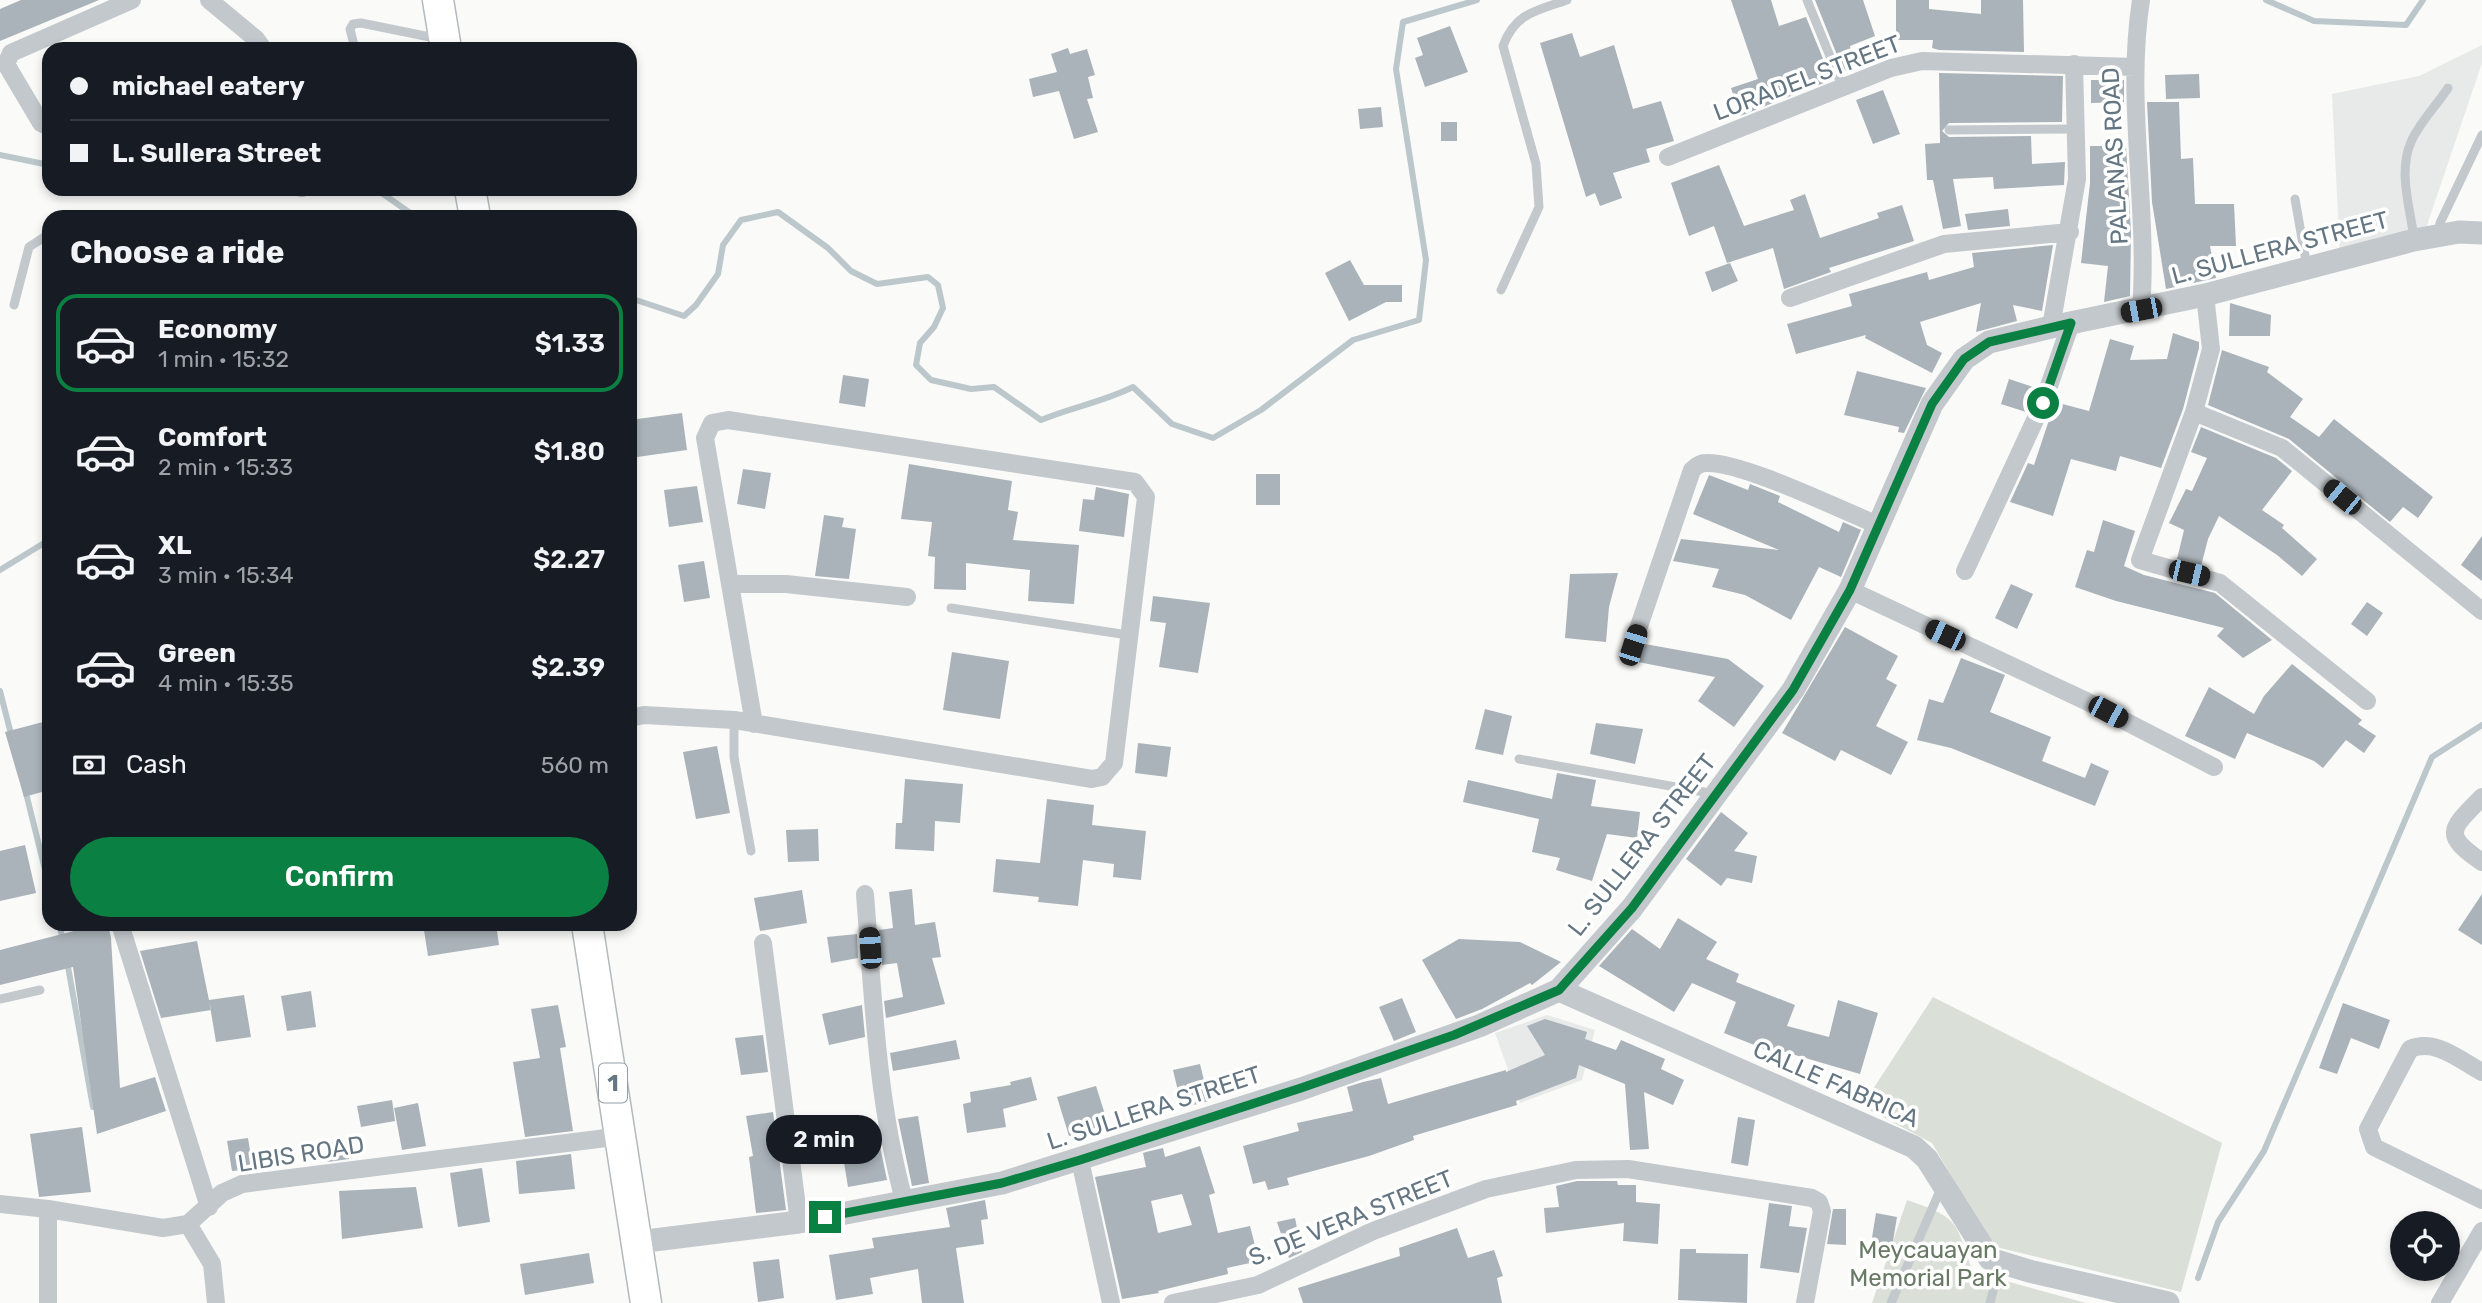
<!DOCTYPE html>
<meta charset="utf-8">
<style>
body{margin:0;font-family:Rubik,sans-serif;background:#242831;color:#f1f3f6;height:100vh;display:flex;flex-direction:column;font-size:26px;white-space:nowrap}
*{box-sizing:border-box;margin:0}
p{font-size:23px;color:#9ea1a6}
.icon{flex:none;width:38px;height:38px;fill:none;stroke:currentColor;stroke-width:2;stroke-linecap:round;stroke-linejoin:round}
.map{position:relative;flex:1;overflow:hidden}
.drawer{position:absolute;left:42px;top:210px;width:595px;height:721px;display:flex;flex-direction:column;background:#171b24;border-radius:21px;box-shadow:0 4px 10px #0003}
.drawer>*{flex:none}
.hud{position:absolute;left:42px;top:42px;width:595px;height:154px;border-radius:21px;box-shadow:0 4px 10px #0003;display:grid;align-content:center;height:154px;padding:0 28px;background:#171b24}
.fabs{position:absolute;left:2390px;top:1211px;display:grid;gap:14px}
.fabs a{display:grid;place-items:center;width:70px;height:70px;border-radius:50%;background:#171b24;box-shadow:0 4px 10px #0003;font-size:35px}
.end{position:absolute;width:32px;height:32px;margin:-16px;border:9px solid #0b8043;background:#fff;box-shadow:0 0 0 4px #fff}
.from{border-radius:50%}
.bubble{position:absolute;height:49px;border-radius:24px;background:#171b24;box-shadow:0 4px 10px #0003;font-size:23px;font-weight:600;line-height:49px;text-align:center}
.car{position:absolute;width:21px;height:42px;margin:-21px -10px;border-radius:9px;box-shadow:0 0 5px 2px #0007;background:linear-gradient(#222 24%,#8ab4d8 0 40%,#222 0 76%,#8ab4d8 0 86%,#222 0)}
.hud b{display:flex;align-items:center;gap:24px;height:66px;font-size:26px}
.hud b+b{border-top:2px solid #363941}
.hud i{width:18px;height:18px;background:#f1f3f6}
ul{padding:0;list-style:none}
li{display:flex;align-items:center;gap:21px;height:98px;margin:0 14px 10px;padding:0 14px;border:4px solid transparent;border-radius:21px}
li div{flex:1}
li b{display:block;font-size:26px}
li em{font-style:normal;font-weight:600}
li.current{border-color:#0b8043}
li>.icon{width:63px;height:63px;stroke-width:1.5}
h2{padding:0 28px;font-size:32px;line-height:84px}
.pay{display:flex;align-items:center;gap:18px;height:77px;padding:0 28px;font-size:26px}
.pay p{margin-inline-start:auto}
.cta{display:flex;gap:14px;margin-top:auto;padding:14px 28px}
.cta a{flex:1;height:80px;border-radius:42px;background:#0b8043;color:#fff;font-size:28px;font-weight:600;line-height:80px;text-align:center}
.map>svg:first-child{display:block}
.built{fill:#e8e9e9}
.green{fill:#dadfd7}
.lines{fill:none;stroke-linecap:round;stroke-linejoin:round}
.stream{stroke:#bbc7cb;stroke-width:6}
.building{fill:#aab3b9;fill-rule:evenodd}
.trunk-casing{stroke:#b4b9bd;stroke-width:33}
.service{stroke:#c3c8cc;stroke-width:9}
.minor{stroke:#c3c8cc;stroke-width:18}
.tertiary{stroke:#c3c8cc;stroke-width:23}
.trunk{stroke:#fff;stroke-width:30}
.route{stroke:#0b8043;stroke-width:9}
.labels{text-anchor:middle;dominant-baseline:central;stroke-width:7;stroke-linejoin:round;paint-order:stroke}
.shield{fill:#fff;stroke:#939fa8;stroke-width:2}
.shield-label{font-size:23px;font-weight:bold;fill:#657683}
.street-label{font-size:24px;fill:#657683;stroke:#fff}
.park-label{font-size:24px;fill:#687a64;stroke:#fff}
</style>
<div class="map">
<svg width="2482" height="1303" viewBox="0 0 2482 1303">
<rect width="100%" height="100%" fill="#fafaf8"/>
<!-- built -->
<path class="built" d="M2482,45V63L2425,231L2340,257L2332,94L2419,76Z
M1547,1015L1595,1030L1582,1080L1520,1103L1495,1033Z"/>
<!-- green -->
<path class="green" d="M1933,997L2222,1143L2181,1292L1992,1246L1932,1143L1862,1106Z
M1907,1200C1960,1218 1955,1221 1973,1272L2086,1303H1872Z"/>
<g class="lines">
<!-- stream -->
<path class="stream" d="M2266,0L2314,21L2406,25L2423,0
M0,155L49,165
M274,189L302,194L320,189
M376,189L416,217
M630,298L684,316L696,305L718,274L723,245L741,220L778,212L828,248L851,271L877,284L928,277L938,285L943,308L934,327L920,343L916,365L931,380L971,389L994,387L1041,420C1072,407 1103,402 1133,387L1172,424L1213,438L1261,410L1353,340L1419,320L1426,260L1396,69L1403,22L1477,0
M0,570L49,540
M0,691L12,738
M25,789L49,886
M59,924L63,940
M67,961L93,1107
M2198,1278L2218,1222L2264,1151L2432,757L2482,725"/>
</g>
<!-- building -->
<path class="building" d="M21,0H99L0,41V9Z
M1731,0H1771L1779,26L1806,17L1828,71H1826L1829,81L1740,116L1731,88L1758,79Z
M1815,0H1863L1875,36L1850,46L1854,70H1843Z
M1896,0H1929V9L1981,14V0H2023L2024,52L1939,50L1932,48L1933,40H1896Z
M1450,26L1468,72L1425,87L1415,58L1423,55L1417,38Z
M1572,33L1580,57L1614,45L1633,109L1661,101L1674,141L1646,149L1650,162L1613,173L1622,198L1600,206L1595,193L1586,197L1540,43Z
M1068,48L1070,54L1087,49L1095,75L1088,77L1093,98L1087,99L1098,132L1074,139L1059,91L1033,97L1029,79L1057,72L1051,54Z
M1939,73L2063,76L2062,122L1949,123L1942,131L1949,137L2031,136L2032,164L2065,162L2064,185L1994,189L1993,177L1953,179L1961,226L1943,229L1933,180H1927L1925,144L1940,143Z
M2199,74L2200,98L2166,99L2165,75Z
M2091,80H2124V102L2091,103Z
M1883,90L1900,134L1873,144L1856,100Z
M2147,102H2179L2181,159L2193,158L2195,204H2234L2236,246H2210L2216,278L2166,289L2152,202Z
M1381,107L1383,127L1360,129L1358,109Z
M1441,122H1457V141H1441Z
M2090,146H2126L2131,233L2130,296L2104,302L2108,266L2081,263L2090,183Z
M1719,165L1744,226L1794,210L1790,200L1805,194L1820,238L1879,218L1877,213L1902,205L1914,241L1829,268L1831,272L1784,289L1773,248L1727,263L1714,226L1689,236L1671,183Z
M2008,209L2010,226L1968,230L1965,214Z
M2053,245L2042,311L2013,305L2017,321L1976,332L1981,303L1920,322L1927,345L1942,353L1932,373L1865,338L1866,335L1796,354L1787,324L1852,306L1849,294L1927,272L1929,280L1974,267L1972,253Z
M1350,260L1364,285H1402V302H1386L1349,321L1325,273Z
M1730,263L1738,281L1712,292L1705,272Z
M2230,303L2271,315L2270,336H2229Z
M2173,333L2199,342V348L2183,409L2161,468L2120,456L2116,471L2071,459L2053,516L2010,502L2028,463L2034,465L2055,402L2089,411L2110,339L2134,346L2130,360L2167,359Z
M2222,350L2269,367L2267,372L2303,399L2290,417L2319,437L2334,419L2433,497L2418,518L2403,507L2390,522L2289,439L2208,405Z
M1857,371L1926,388L1904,433L1898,432L1899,427L1844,415Z
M843,375L869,379L865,407L839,403Z
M2009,379L2036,388L2026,412L2001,404Z
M682,413L687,450L630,458V420Z
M2201,427L2276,458L2292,471L2262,510L2284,525L2282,528L2317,559L2302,576L2277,555L2219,516L2208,539L2201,566L2177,559L2184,530L2169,523L2186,489L2192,491L2207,458L2191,452Z
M909,464L1012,481L1008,510L1018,512L1013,540L1079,545L1074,604L1028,601L1030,570L966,563V590L934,589L935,557L928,556L932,522L901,519Z
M743,469L771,473L765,509L737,504Z
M1256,474H1280V505H1256Z
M1709,475L1748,490L1750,484L1780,496L1778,502L1839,532L1843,522L1861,530L1841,577L1819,567L1791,620L1745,595L1712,587L1719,569L1673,561L1681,539L1779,550L1693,514Z
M697,486L703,522L669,527L664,490Z
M1096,487L1129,494L1124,537L1079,531L1083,499L1094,500Z
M824,515L844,518L842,527L856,529L849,579L815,576Z
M2103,520L2135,531L2124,566L2144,575L2215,593L2272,640L2243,658L2217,636L2224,628L2116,601L2075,587L2087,550L2094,552Z
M2482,536V581L2461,565Z
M704,561L710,598L684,602L678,565Z
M1618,573L1609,607L1606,642L1565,638L1570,574Z
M2011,584L2033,594L2017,629L1995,618Z
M1153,596L1210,603L1198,673L1159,667L1166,623L1150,621Z
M2367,602L2383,613L2367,636L2351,624Z
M1845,627L1898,656L1886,679L1897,685L1876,726L1908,742L1891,775L1841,750L1835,761L1782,733Z
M1645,644L1728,659L1764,686L1734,727L1698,701L1715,677L1638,662Z
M952,652L1009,661L1000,719L943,710Z
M1961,658L2005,675L1990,712L2051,737L2042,761L2085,778L2091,763L2109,771L2095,806L1951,748L1917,740L1929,699L1943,703Z
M2292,664L2362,720L2358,724L2376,736L2364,753L2346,740L2323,768L2314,761L2247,733L2235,759L2185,736L2209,687L2254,714L2264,696Z
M1485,709L1512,716L1503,755L1475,749Z
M43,722L49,741V790L24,797L5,732Z
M1596,723L1643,729L1635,764L1590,754Z
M1138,743L1171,747L1167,777L1135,773Z
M717,746L730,813L696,819L683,752Z
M1557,773L1596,780L1591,806L1640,812L1637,838L1607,834L1592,881L1556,870L1560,858L1532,852L1539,819L1463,802L1468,780L1552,799Z
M905,779L963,784L960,823L935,821L934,851L895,849L896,823H902Z
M1047,799L1094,805L1092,825L1146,831L1141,880L1113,877L1114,864L1083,860L1078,906L1038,902L1039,897L993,892L996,859L1040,863Z
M1721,812L1748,833L1734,851L1757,856L1752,883L1727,878L1721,886L1686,859Z
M818,829L819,861L788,862L786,830Z
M25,845L36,893L0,901V851Z
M912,889L915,925L935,922L941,957L932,958L945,1004L886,1018L884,1001L903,997L897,963L882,965L879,930L893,928L889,892Z
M802,890L807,923L760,931L754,898Z
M2482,894V945L2458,930Z
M1678,918L1717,942L1706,959L1739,974L1736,982L1795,1005L1787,1026L1829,1037L1838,1000L1878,1013L1860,1074L1778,1050L1777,1054L1724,1033L1736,1002L1692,983L1674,1012L1599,966L1632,929L1660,949Z
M101,924H108L111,938L120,1088L155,1077L166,1111L97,1134L73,967L0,985V950Z
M423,924H496L499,945L428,956Z
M857,934L858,958L831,963L827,937Z
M1459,939L1520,942L1561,962L1532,985L1530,983L1482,1009L1456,1019L1422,960Z
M197,941L211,1010L161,1018L140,951Z
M311,991L316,1027L287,1031L281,996Z
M244,995L251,1037L216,1042L209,1000Z
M1402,998L1416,1032L1394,1041L1379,1007Z
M2343,1003L2390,1020L2379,1049L2351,1038L2337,1074L2319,1068Z
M558,1005L566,1047L560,1048L573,1131L525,1137L513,1062L540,1058L531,1009Z
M862,1005L865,1037L829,1045L822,1014Z
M1545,1019L1587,1032L1585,1039L1616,1050L1621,1040L1665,1059L1661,1069L1684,1080L1673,1105L1644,1092L1649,1149L1630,1150L1625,1084L1579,1065L1576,1078L1516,1101L1517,1105L1413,1136L1414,1140L1369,1156L1287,1178L1289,1185L1268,1190L1265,1181L1253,1184L1243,1146L1299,1131L1297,1123L1353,1111L1347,1087L1363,1082L1381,1078L1388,1104L1506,1070V1072L1545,1055L1527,1026Z
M763,1035L768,1072L741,1075L735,1038Z
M956,1040L960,1059L893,1071L890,1053Z
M1200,1064L1209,1101L1182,1108L1173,1070Z
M1031,1077L1037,1100L1003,1109L1006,1127L967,1133L963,1104L971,1102L970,1092L1011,1085L1010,1082Z
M1096,1086L1108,1124L1069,1136L1057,1097Z
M392,1100L395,1121L361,1127L357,1106Z
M418,1103L426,1146L402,1150L394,1108Z
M773,1112L786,1210L756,1213L749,1157L753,1156L746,1116Z
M918,1116L929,1183L912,1186L898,1119Z
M1738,1117L1755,1120L1748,1166L1731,1163Z
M82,1127L91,1192L39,1197L30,1134Z
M838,1132L841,1151L802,1157L800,1138Z
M877,1132L887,1180L848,1187L840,1138Z
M248,1138L253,1169L232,1171L227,1141Z
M347,1141L349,1159L327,1162L324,1143Z
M1200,1146L1215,1193L1209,1195L1218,1233L1250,1226L1259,1261L1227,1268L1228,1274L1158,1291L1159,1293L1122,1299L1095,1177L1146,1167L1143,1153L1146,1152L1163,1148L1165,1157ZM1182,1194L1192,1225L1158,1233L1151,1201Z
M571,1154L575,1189L519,1194L516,1161Z
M482,1168L490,1222L458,1227L450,1173Z
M1577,1181H1617L1618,1185H1636V1202L1660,1204L1658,1244L1623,1241L1624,1223L1546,1233L1544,1208L1559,1207L1556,1186Z
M416,1187L423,1228L342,1239L339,1191Z
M985,1200L988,1219L981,1220L984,1244L956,1248L964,1303H922L918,1269L870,1278L873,1294L836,1300L829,1255L874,1248L872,1238L950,1227L946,1208Z
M1769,1203L1792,1206L1789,1226L1807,1228L1799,1273L1760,1268Z
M1833,1209H1846V1245L1827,1244Z
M1876,1213L1897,1217L1892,1247L1871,1244Z
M1295,1218L1302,1252L1289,1258L1277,1222Z
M1457,1228L1468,1258L1494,1250L1503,1276L1497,1278L1502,1303H1303L1298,1288L1400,1256L1399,1248Z
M1680,1249H1696V1253L1748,1254L1747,1303L1678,1300Z
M589,1253L594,1283L525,1295L520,1264Z
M779,1259L784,1298L758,1302L753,1262Z"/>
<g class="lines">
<defs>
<path id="trunk" d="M438,0L446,49
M470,189L475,217
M587,924L646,1303"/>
</defs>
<!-- trunk casing -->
<use href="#trunk" class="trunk-casing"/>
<!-- service -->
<path class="service" d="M1807,0L1843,88
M355,49L350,29L353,24L361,23L440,39
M1949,130L2076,129
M2295,199L2307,267
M2438,234L2440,223L2482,135
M2414,238C2410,208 2398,171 2411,142C2419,123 2437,105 2448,88
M1501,290L1539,207L1536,164L1503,46C1515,13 1536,11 1567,0
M14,305L29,247L49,234
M951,608L1128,635
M734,720V757L751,851
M1519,759L1715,794
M0,999L40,990
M1891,1303L1942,1186
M1990,1303L2000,1264"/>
<!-- minor -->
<path class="minor" d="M209,0L256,39L263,49
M2141,0C2125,102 2149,207 2141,310
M49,127L41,123L6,64L11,53L132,0
M1668,157L1891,68L1922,61L2135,67
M2205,295L2211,349L2194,412L2140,560L2220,583L2367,701
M1790,298L1944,244L2070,232
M2051,327L2077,179L2074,64
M2194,412L2282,448L2482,611
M1965,571L2043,403L2071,323
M730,584H786L907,597
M1850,590L2086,701L2214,767
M1633,644L1692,470C1696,466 1700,463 1706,463C1741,461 1841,510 1878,525
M630,718L644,715L734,720L1092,779L1102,777L1114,763L1146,497L1135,482L728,420L712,423L705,438L754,724
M2482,797C2451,829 2441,834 2482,862
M865,894C873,996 877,1102 904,1200
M120,924L209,1207
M763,943L799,1222
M2482,1072C2460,1060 2435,1038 2410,1049L2368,1129L2374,1147L2482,1200
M1080,1160L1111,1303
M0,1204L48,1209L163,1228L188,1224L222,1193L242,1184L622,1136
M48,1209V1303
M188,1224L212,1264L216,1303
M1173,1303L1258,1285L1373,1231L1486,1189L1576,1170L1628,1169L1812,1198L1819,1202L1822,1211L1805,1303
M2440,1303L2482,1231"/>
<!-- tertiary -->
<path class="tertiary" d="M1559,990L1914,1147L1927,1159L1990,1259L2029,1271L2168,1303
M638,1242L799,1222L1002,1183L1301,1089L1479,1026L1559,990L1632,908L1793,690L1850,590L1932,404L1964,359L1989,342L2051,327L2205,295L2414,240L2459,232L2482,233"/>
<!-- trunk -->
<use href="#trunk" class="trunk"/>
</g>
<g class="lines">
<!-- route -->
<path class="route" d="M825,1217L1002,1183L1080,1160L1301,1088L1454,1035L1559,990L1632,908L1793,690L1850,590L1932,404L1964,359L1989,342L2071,323L2043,403"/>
</g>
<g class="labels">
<!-- shield labels -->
<rect class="shield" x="599" y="1063.5" width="28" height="39" rx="5"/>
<g class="shield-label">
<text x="613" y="1083">1</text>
</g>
<!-- street labels -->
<g class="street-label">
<text transform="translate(1807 78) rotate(-21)">LORADEL STREET</text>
<text transform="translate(2115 156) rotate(-93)">PALANAS ROAD</text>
<text transform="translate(2280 248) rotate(-15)">L. SULLERA STREET</text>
<text transform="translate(1642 845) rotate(-52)">L. SULLERA STREET</text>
<text transform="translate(1836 1084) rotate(24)">CALLE FABRICA</text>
<text transform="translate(1154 1108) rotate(-18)">L. SULLERA STREET</text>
<text transform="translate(301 1154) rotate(-9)">LIBIS ROAD</text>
<text transform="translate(1351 1218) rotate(-22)">S. DE VERA STREET</text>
</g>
<!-- park labels -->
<g class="park-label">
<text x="1928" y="1250">Meycauayan<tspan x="1928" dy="28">Memorial Park</tspan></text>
</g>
</g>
</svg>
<div class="fabs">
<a><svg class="icon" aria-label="locate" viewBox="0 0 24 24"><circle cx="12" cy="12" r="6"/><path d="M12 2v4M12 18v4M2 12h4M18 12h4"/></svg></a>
</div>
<i class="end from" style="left:2043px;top:403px"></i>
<i class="end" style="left:825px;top:1217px"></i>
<div class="bubble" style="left:766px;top:1115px;width:116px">2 min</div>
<i class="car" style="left:2141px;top:310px;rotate:259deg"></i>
<i class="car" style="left:2342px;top:497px;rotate:309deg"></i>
<i class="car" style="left:2189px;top:573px;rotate:103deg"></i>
<i class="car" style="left:1945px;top:635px;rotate:295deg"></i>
<i class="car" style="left:1633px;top:645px;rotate:18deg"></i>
<i class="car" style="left:2108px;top:712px;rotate:118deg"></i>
<i class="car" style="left:870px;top:948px;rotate:356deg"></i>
<div class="hud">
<b><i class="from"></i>michael eatery</b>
<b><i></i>L. Sullera Street</b>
</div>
<section class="drawer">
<h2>Choose a ride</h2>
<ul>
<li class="current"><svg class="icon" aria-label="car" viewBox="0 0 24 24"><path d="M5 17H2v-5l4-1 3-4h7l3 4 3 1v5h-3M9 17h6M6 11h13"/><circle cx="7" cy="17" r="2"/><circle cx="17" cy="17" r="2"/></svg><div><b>Economy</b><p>1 min · 15:32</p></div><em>$1.33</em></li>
<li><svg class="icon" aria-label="car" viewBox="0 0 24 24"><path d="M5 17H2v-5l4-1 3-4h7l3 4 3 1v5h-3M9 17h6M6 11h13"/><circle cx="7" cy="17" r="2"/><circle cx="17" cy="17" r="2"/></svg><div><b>Comfort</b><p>2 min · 15:33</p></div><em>$1.80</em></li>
<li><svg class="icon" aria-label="car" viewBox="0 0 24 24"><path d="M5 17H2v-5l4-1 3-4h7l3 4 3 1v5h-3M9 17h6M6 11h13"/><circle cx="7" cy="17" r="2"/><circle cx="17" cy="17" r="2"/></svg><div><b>XL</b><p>3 min · 15:34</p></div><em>$2.27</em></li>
<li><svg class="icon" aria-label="car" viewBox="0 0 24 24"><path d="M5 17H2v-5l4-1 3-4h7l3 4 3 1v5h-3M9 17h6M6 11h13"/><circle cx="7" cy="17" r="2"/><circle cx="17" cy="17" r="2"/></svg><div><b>Green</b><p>4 min · 15:35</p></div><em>$2.39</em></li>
</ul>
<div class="pay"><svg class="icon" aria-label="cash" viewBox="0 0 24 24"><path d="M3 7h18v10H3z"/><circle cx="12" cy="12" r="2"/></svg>Cash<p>560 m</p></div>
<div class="cta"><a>Confirm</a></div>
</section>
</div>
